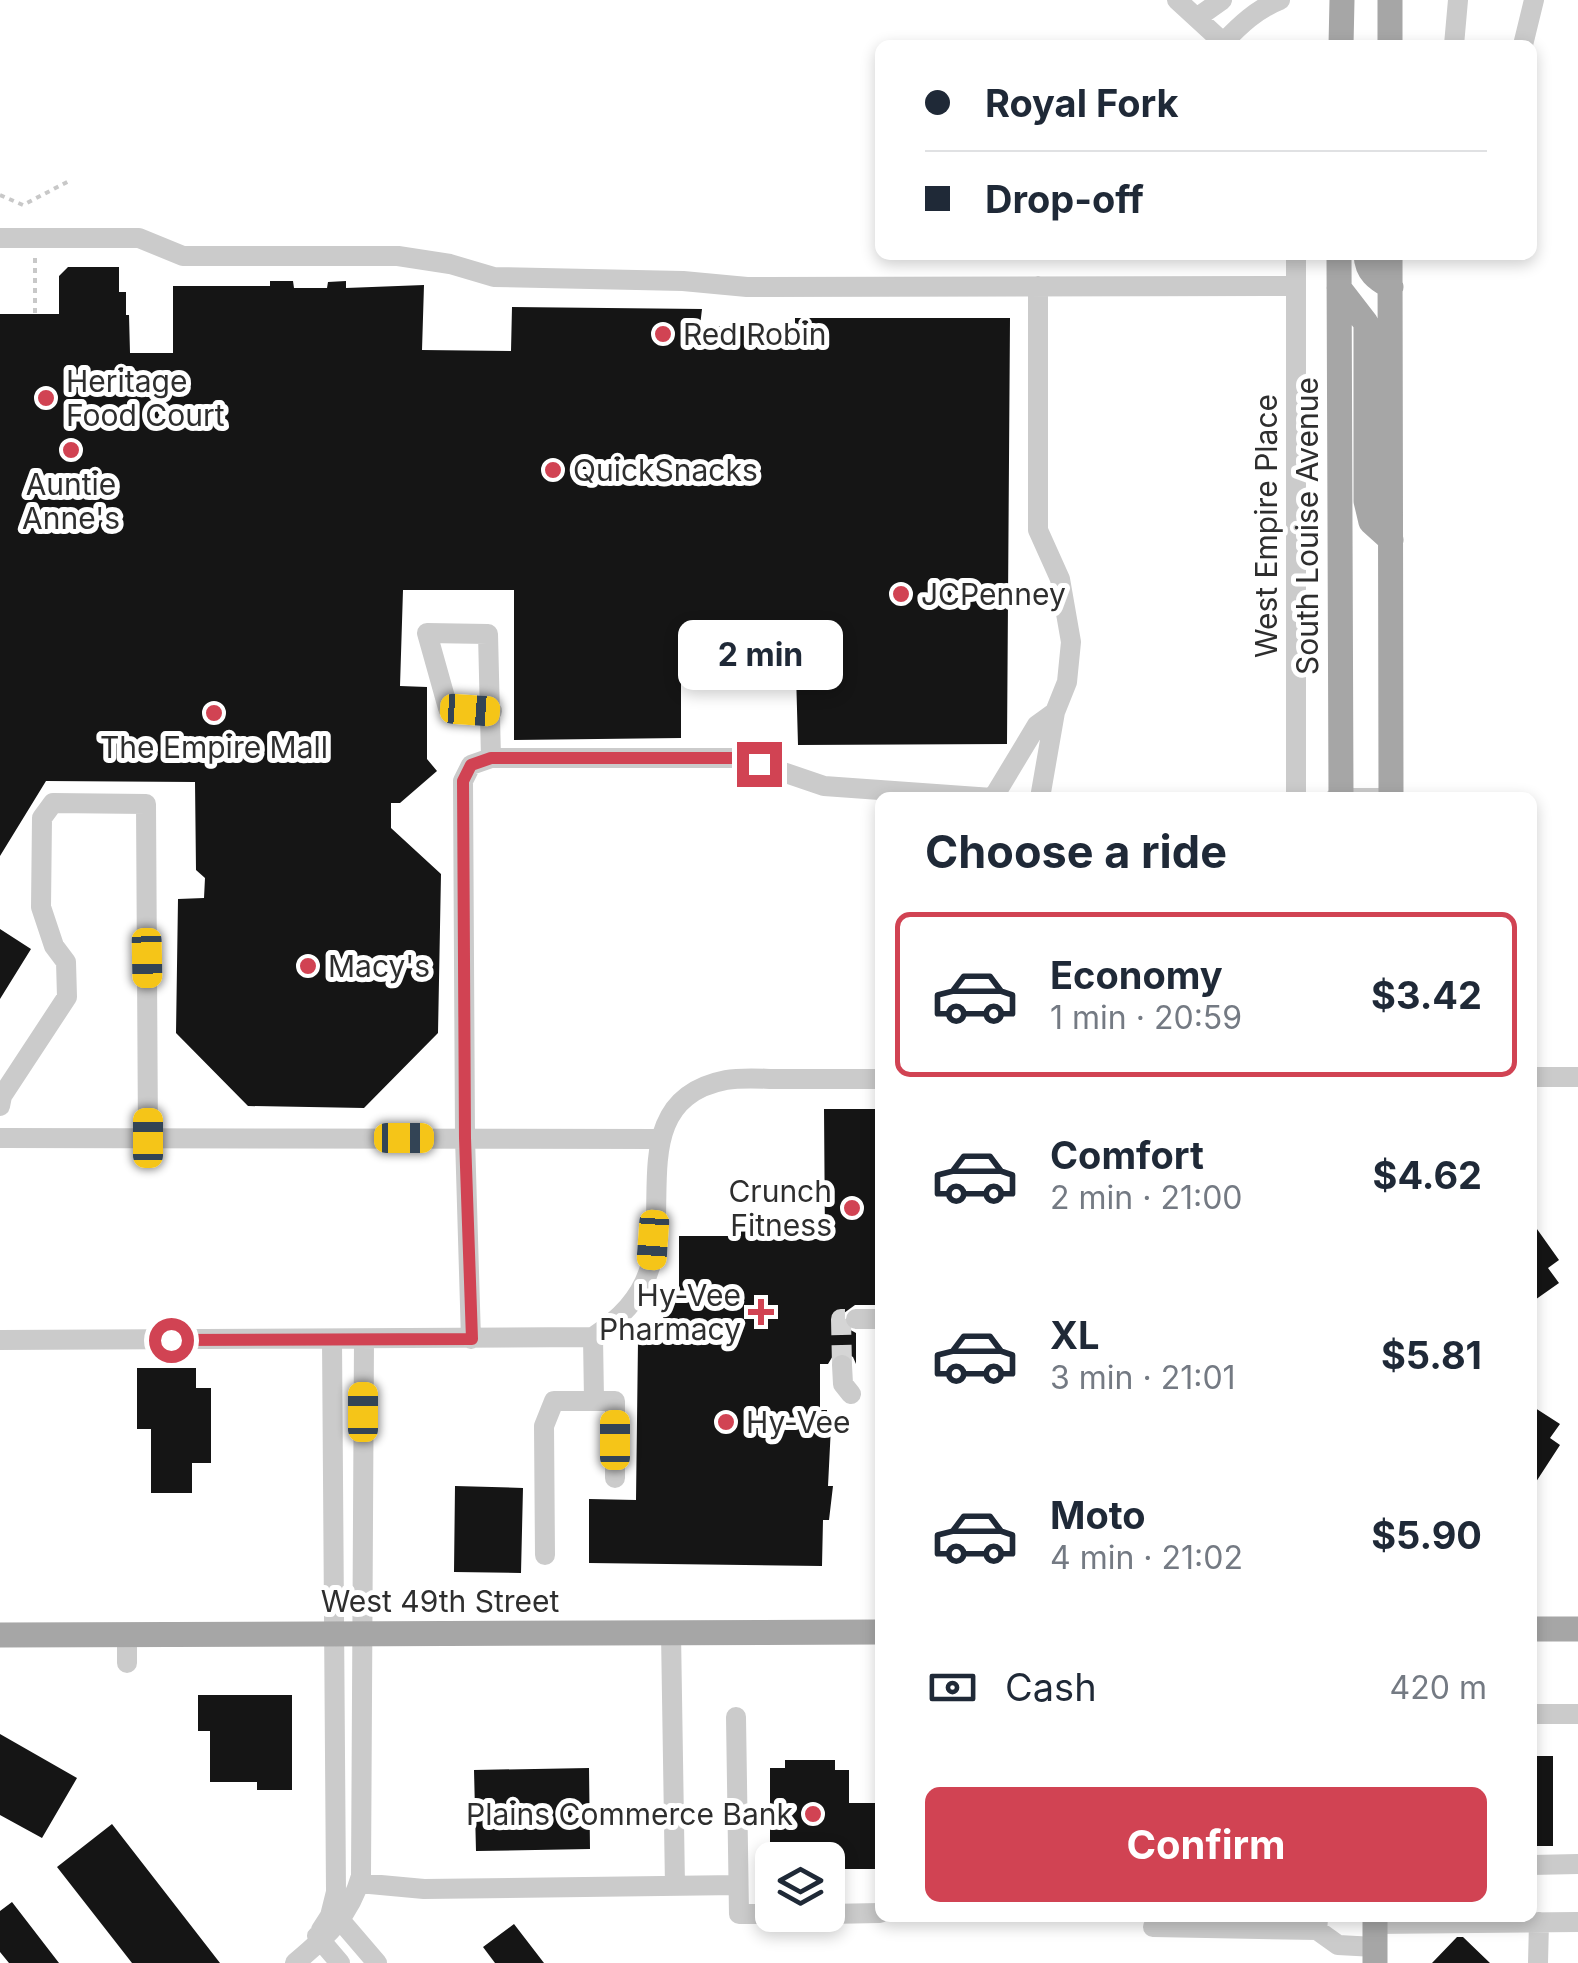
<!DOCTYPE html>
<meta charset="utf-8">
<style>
body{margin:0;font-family:Inter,sans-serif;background:#f2f2f3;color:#1f2937;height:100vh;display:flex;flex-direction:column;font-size:38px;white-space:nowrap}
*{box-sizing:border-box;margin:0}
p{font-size:32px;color:#747a83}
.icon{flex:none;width:55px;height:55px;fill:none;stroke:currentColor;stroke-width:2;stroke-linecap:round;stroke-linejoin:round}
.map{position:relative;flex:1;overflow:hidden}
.sheet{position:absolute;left:875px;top:792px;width:662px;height:1130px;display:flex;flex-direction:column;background:#fff;border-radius:15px;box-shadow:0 5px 15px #0003}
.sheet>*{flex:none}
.banner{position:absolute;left:875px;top:40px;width:662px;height:220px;border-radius:15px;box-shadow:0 5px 15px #0003;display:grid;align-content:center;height:220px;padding:0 50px;background:#fff}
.fabs{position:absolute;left:755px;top:1842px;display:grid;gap:20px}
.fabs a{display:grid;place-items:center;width:90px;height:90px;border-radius:15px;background:#fff;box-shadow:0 5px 15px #0003;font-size:50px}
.end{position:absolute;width:45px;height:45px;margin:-22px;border:12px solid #d14353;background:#fff;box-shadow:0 0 0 5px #fff}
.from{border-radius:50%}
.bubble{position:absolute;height:70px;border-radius:15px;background:#fff;box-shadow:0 5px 15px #0003;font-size:32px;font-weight:700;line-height:70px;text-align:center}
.car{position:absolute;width:30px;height:60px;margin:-30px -15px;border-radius:12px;box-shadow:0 0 8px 2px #0007;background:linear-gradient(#f5c518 24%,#345 0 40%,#f5c518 0 76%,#345 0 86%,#f5c518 0)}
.banner b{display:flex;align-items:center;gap:35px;height:95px;font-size:38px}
.banner b+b{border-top:2px solid #e0e1e3}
.banner i{width:25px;height:25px;background:#1f2937}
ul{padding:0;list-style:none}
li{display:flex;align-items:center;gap:30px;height:165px;margin:0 20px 15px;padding:0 30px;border:5px solid transparent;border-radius:15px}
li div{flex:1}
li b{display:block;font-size:38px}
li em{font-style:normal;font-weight:700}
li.selected{border-color:#d14353}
li>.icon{width:90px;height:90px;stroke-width:1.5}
h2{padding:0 50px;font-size:45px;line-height:120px}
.pay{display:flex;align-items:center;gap:25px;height:110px;padding:0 50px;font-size:38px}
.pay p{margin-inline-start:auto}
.button{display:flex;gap:20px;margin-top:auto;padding:20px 50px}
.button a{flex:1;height:115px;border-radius:15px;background:#d14353;color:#fff;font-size:40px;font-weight:700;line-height:115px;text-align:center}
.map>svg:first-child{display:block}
.building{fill:#151515}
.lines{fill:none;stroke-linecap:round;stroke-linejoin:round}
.minor-tunnel{stroke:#d5d5d5;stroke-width:20;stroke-dasharray:20 10;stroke-linecap:butt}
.path{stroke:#c8c8c8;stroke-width:4;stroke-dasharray:5 5;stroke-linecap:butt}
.minor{stroke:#cbcbcb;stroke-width:20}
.major{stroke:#a6a6a6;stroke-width:25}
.route{stroke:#d14353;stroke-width:12}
.poi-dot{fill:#d14353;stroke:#fff;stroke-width:4}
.labels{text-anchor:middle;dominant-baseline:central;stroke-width:10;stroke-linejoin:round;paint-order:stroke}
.poi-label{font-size:30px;fill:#2e2e2e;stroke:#fff;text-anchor:start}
.street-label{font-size:30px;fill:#2e2e2e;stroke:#fff}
</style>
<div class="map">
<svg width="1578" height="1963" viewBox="0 0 1578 1963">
<rect width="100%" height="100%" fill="#fff"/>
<!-- building -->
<path class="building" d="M68,267H119V292H126V315H129L130,353H173V286H270V281H293L294,288H327L328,282L346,281V288L424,285L422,350L511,351L512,307L702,309L700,326H795V318H1010L1007,744L798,745L796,673L759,672H681V738L514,740V590H403L400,686L427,687V759L437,771L400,803H391V828L441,874L438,1033L364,1108L248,1106L176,1033L178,899L204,898L205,878L196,870L195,782L46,781L0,856V314H59V276Z
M0,929L31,949L0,999Z
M824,1109H880V1305H855L844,1313L845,1327L856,1333V1364L853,1357L842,1351L834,1354L828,1364H820V1410H827V1426H831L828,1486H833L829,1520H823L822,1566L589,1563V1499L636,1500L638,1341H650L679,1289V1236H741V1226H768V1239H825Z
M1532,1222L1559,1260L1548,1268L1559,1283L1532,1302Z
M137,1368H196V1388H211V1463H192V1493H151V1429H137Z
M1532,1406L1560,1424L1550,1438L1560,1445L1532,1488Z
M455,1486L523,1488L521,1573L454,1572Z
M198,1695H292V1790H257V1782H210V1731H198Z
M0,1734L77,1778L42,1838L0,1815Z
M1532,1756H1553V1846H1532Z
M785,1760H835V1770H849V1803H880V1869H828V1860H781V1855H770V1768H785Z
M589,1768L590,1849L476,1851L474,1770Z
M112,1824L220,1963H132L57,1867Z
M12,1902L59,1963H9L0,1952V1911Z
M514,1924L544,1963H495L483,1947Z
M1457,1937H1463L1490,1963H1432Z"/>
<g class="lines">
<!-- minor-tunnel -->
<path class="minor-tunnel" d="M842,1365L841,1319H856"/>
<!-- path -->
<path class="path" d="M0,195L23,205L69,181
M35,258V314"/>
<!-- minor -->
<path class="minor" d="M1177,0L1226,45
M1198,17L1222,0
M1224,42C1240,25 1257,9 1280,0
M1454,45L1458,0
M1523,45L1534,0
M0,238H139L183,256H398L450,264L494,277L683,281L747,287L1296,286
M1296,255V798
M1038,286V530L1060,579L1071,642L1067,682L1055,712L1040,798
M491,758L488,634L427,633L448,708L492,711
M993,798L1037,725L1055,712
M1335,798H1392
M1532,1077H1578
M0,1106L2,1096L67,997L66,962L54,946L41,907L42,818L53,803L146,804L148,1138
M0,1138L661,1139
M856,1319H880
M593,1337L594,1400
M471,1339L465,1138L463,781L471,765L491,758H742L824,786L992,798
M0,1340L593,1337C619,1319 641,1299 650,1267C669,1200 628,1099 726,1080C743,1077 763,1079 780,1079C813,1079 847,1079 880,1079
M842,1365L843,1384L851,1394
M545,1555L544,1426L554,1401H615V1478
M671,1633L675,1886
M127,1634V1663
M1532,1714H1578
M736,1717L739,1914H772
M1532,1865L1578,1864
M359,1883L424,1889L738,1885
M828,1914L880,1913
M330,1916L341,1921L377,1963
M1318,1919L1317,1930L1338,1945L1375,1947
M1375,1924L1578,1922
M1153,1927L1317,1930
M321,1930L330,1916L336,1892L332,1340
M317,1936L340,1963
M295,1963C326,1937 350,1916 361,1876L364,1340
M1538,1963L1539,1922"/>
<!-- major -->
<path class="major" d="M1390,0V45
M1341,45L1342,0
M1339,255L1341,798
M1366,255C1367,272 1376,279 1391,287
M1390,255L1391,798
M1339,288L1366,323V501L1371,522L1391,540
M1532,1629H1578
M0,1635L880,1632
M1375,1963V1918"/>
</g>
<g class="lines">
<!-- route -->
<path class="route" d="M171,1340L472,1339L465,1138L463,781L471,765L491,758H742L759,764"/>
</g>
<!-- markers -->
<g class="poi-dot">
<circle cx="663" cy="334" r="10"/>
<circle cx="46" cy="398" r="10"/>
<circle cx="71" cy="450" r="10"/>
<circle cx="553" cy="470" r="10"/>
<circle cx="901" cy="594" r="10"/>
<circle cx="214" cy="713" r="10"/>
<circle cx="308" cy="966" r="10"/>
<circle cx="852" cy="1208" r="10"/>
<path d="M756 1297h10v10h10v10h-10v10h-10v-10h-10v-10h10z"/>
<circle cx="726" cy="1422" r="10"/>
<circle cx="813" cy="1814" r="10"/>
</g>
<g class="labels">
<!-- poi labels -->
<g class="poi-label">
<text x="683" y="334">Red Robin</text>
<text x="66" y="381">Heritage<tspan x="66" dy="34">Food Court</tspan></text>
<text x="573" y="470">QuickSnacks</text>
<text x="71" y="484" text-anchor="middle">Auntie<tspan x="71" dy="34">Anne's</tspan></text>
<text x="921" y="594">JCPenney</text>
<text x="214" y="747" text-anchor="middle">The Empire Mall</text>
<text x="328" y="966">Macy's</text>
<text x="832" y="1191" text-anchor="end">Crunch<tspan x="832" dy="34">Fitness</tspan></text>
<text x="741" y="1295" text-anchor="end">Hy-Vee<tspan x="741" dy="34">Pharmacy</tspan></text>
<text x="746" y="1422">Hy-Vee</text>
<text x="793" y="1814" text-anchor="end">Plains Commerce Bank</text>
</g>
<!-- street labels -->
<g class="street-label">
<text transform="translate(1266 526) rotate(-90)">West Empire Place</text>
<text transform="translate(1307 526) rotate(-90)">South Louise Avenue</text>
<text x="440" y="1601">West 49th Street</text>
</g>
</g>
</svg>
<div class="fabs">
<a><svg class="icon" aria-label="layers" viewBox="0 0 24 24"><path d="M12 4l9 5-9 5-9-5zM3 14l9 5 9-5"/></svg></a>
</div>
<i class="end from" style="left:171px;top:1340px"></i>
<i class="end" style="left:759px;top:764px"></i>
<div class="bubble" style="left:678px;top:620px;width:165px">2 min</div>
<i class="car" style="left:470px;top:710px;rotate:94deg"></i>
<i class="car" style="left:147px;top:958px;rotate:179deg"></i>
<i class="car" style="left:148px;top:1138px;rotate:0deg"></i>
<i class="car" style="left:404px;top:1138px;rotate:90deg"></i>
<i class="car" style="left:653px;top:1240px;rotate:184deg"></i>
<i class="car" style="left:363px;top:1412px;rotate:0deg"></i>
<i class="car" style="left:615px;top:1440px;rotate:0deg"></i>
<div class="banner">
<b><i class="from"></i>Royal Fork</b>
<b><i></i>Drop-off</b>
</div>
<section class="sheet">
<h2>Choose a ride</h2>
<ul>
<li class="selected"><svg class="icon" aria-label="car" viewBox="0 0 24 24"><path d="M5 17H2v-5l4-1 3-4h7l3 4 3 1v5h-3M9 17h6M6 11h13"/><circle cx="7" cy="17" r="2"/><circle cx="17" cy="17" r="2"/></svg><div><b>Economy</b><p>1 min · 20:59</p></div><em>$3.42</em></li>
<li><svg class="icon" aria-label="car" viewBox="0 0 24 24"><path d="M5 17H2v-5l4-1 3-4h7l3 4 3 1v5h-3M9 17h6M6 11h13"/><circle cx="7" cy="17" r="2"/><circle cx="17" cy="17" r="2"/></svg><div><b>Comfort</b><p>2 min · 21:00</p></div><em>$4.62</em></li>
<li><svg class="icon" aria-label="car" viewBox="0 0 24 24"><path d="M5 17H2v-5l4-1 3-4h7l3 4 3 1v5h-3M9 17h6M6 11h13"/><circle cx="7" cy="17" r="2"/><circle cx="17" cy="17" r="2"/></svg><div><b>XL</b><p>3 min · 21:01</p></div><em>$5.81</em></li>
<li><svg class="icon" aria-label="car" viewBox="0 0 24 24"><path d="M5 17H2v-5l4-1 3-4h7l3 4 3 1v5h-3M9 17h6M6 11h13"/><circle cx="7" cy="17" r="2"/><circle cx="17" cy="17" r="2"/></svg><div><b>Moto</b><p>4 min · 21:02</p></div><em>$5.90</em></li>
</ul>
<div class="pay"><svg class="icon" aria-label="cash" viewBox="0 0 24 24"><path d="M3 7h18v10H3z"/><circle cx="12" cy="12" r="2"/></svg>Cash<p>420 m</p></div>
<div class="button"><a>Confirm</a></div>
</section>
</div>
